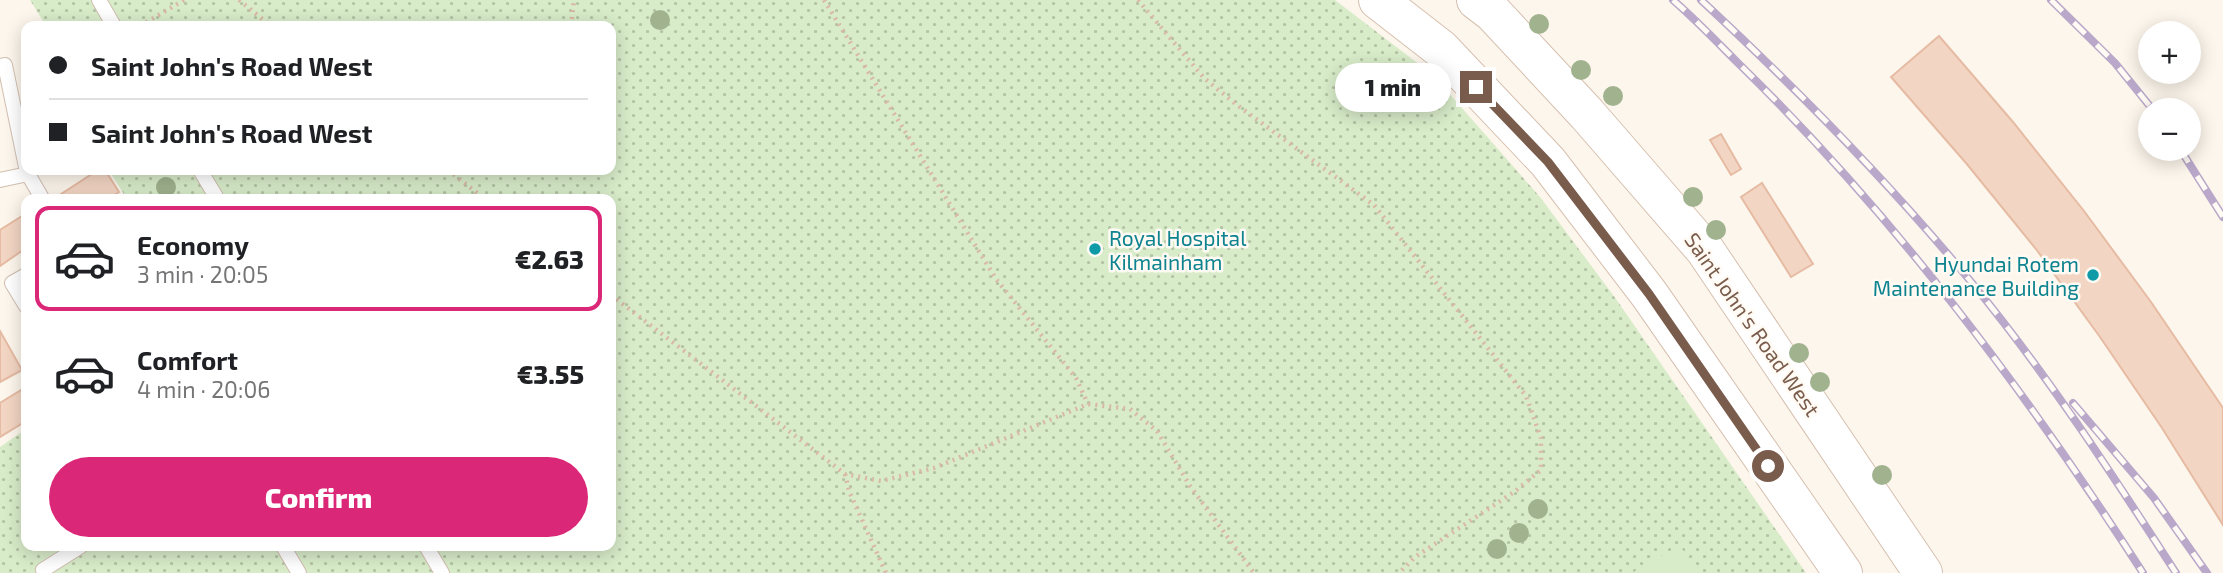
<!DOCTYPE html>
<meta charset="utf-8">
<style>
body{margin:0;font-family:"Exo 2",sans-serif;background:#f2f2f2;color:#202124;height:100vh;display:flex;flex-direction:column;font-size:26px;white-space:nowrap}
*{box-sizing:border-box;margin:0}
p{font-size:23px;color:#757577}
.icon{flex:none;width:38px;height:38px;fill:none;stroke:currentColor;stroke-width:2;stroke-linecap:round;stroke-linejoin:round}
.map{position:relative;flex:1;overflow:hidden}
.details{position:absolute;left:21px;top:194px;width:595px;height:357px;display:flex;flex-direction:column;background:#fff;border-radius:14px;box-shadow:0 4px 18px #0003}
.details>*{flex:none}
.guide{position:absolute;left:21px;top:21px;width:595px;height:154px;border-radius:14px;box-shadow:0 4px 18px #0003;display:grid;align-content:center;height:154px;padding:0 28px;background:#fff}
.fabs{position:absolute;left:2138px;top:21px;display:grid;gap:14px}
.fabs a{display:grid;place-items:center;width:63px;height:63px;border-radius:50%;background:#fff;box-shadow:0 4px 18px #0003;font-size:35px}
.end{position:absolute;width:32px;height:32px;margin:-16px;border:9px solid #7a5c4d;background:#fff;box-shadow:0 0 0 4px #fff}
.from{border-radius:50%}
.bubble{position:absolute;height:49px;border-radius:24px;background:#fff;box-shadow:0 4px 18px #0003;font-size:23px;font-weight:800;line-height:49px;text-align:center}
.guide b{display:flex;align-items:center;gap:24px;height:66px;font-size:26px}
.guide b+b{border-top:2px solid #e0e0e0}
.guide i{width:18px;height:18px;background:#202124}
ul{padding:12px 0 0;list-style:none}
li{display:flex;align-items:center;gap:21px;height:105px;margin:0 14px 10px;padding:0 14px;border:4px solid transparent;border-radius:14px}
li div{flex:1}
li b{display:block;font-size:26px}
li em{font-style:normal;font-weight:800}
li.current{border-color:#db2777}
li>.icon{width:63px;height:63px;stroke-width:1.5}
.button{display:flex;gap:14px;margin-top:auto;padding:14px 28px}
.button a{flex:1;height:80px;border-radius:42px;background:#db2777;color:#fff;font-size:28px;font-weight:800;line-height:80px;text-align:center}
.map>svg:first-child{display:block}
.park{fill:url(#park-dots)}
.garden{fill:#d8ecc9}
.building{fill:#f3d5c3;stroke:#e6bba3;stroke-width:2}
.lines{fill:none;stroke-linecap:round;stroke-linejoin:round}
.lane-casing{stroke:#d1beb0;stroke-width:16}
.secondary-casing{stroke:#d6c0b0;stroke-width:40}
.path{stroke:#d9b8a5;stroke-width:4.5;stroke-dasharray:2 5;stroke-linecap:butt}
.lane{stroke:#fff;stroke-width:14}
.secondary{stroke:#fff;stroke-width:38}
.rail-casing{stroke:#b9a8c9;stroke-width:8}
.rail{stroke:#fffaf3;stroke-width:5;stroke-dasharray:16;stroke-linecap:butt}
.tree{fill:#a0b28e}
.route{stroke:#7a5c4d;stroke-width:9}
.culture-dot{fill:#0f9aa8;stroke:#fffaf3;stroke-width:2.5}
.labels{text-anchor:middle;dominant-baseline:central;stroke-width:5;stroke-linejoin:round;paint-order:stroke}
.culture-label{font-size:21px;fill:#0d838f;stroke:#fffaf3;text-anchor:start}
.street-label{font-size:21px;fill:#7a5c4d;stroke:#fffaf3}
</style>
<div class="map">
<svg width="2223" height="573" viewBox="0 0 2223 573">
<defs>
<pattern id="park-dots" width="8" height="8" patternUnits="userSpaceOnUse" patternTransform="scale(1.75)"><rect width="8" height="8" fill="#d8ecc9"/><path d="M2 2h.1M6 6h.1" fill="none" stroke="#b4c2a5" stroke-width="1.8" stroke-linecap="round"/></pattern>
</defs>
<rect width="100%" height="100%" fill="#fdf6ec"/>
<!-- park -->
<path class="park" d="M30,0H1335L1433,75L1540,197L1616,299L1806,573H0V447L26,429V546H611V200L127,199L110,172L113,170H611V26H46Z"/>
<!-- garden -->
<path class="garden" d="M1680,545L1696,573H1632Z"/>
<!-- building -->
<path class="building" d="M1939,36L2013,122L2084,211L2151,302L2223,408V525L2162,428L2100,337L2036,249L1966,163L1891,77Z
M1721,134L1741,169L1731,175L1710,140Z
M98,170H105L119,192L107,200H52Z
M1762,183L1813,264L1791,277L1741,197Z
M22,216L26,222V248L0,266V230Z
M0,331L22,370L0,382Z
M26,387V421L0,437V403Z"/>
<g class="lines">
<defs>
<path id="lane" d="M99,0L114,26
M0,66L5,65L26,167
M200,170L218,200
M28,174L43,200
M0,180L28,174L27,170
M26,275L12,283L26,306
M283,546L299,573
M426,546L442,573
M44,573L43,570L81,546"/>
<path id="secondary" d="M1378,0L1441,49L1548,162L1649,294L1843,573
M1476,0L1493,13L1587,114L1705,250L1923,573"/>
</defs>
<!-- lane casing -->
<use href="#lane" class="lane-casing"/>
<!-- secondary casing -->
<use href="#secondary" class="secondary-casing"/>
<!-- path -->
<path class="path" d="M239,0L271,26
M824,0L996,279L1076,378L1088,404
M1138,0L1204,78L1237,105L1374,205L1526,396L1541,438V470L1514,492L1415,557L1399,573
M140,26L184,0
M571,26L574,0
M448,170L486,200
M611,295L845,474L881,481L934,468L1088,404L1130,409L1157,431L1190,486L1254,573
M845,474L849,491L886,573"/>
<!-- lane -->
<use href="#lane" class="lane"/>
<!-- secondary -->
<use href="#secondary" class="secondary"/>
<defs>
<path id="rail" d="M1673,0C1696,20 1717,42 1738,63C1894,215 2025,390 2143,573
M1701,0C1797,89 1889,182 1972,283C2047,374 2112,474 2176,573
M2051,0L2115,63L2153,110
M2180,149L2223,217
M2073,403L2154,498L2207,573"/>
</defs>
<!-- rail casing -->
<use href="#rail" class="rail-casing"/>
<!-- rail -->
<use href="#rail" class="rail"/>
</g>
<!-- trees -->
<g class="tree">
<circle cx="660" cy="20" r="10"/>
<circle cx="1539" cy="24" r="10"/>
<circle cx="1581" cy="70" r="10"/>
<circle cx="1613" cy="96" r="10"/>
<circle cx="166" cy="187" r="10"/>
<circle cx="1693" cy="197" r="10"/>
<circle cx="1716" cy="230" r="10"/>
<circle cx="1799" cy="353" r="10"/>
<circle cx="1820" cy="382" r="10"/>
<circle cx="1882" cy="475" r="10"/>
<circle cx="1538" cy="509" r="10"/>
<circle cx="1519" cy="533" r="10"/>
<circle cx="1497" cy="549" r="10"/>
</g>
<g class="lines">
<!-- route -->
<path class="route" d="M1476,87L1548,162L1649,294L1768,466"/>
</g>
<!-- markers -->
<g class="culture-dot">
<circle cx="1095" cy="249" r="7"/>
<circle cx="2093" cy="275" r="7"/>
</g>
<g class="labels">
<!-- culture labels -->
<g class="culture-label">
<text x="1109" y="237">Royal Hospital<tspan x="1109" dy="24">Kilmainham</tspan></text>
<text x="2079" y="263" text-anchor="end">Hyundai Rotem<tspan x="2079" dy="24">Maintenance Building</tspan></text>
</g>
<!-- street labels -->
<g class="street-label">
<text transform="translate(1753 324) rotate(55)">Saint John's Road West</text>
</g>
</g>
</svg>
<div class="fabs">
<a>+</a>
<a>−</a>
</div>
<i class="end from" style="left:1768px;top:466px"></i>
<i class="end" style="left:1476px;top:87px"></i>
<div class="bubble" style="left:1335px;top:63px;width:116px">1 min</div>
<div class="guide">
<b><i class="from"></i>Saint John's Road West</b>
<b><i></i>Saint John's Road West</b>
</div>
<section class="details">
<ul>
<li class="current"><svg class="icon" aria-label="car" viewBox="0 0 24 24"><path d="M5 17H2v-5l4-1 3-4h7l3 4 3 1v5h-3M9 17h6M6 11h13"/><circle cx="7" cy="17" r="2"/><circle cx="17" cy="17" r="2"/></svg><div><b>Economy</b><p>3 min · 20:05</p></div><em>€2.63</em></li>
<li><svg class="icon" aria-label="car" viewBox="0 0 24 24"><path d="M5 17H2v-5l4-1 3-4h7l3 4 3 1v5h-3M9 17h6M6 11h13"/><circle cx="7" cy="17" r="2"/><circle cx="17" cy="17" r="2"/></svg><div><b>Comfort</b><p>4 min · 20:06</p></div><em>€3.55</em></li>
</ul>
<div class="button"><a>Confirm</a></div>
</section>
</div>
